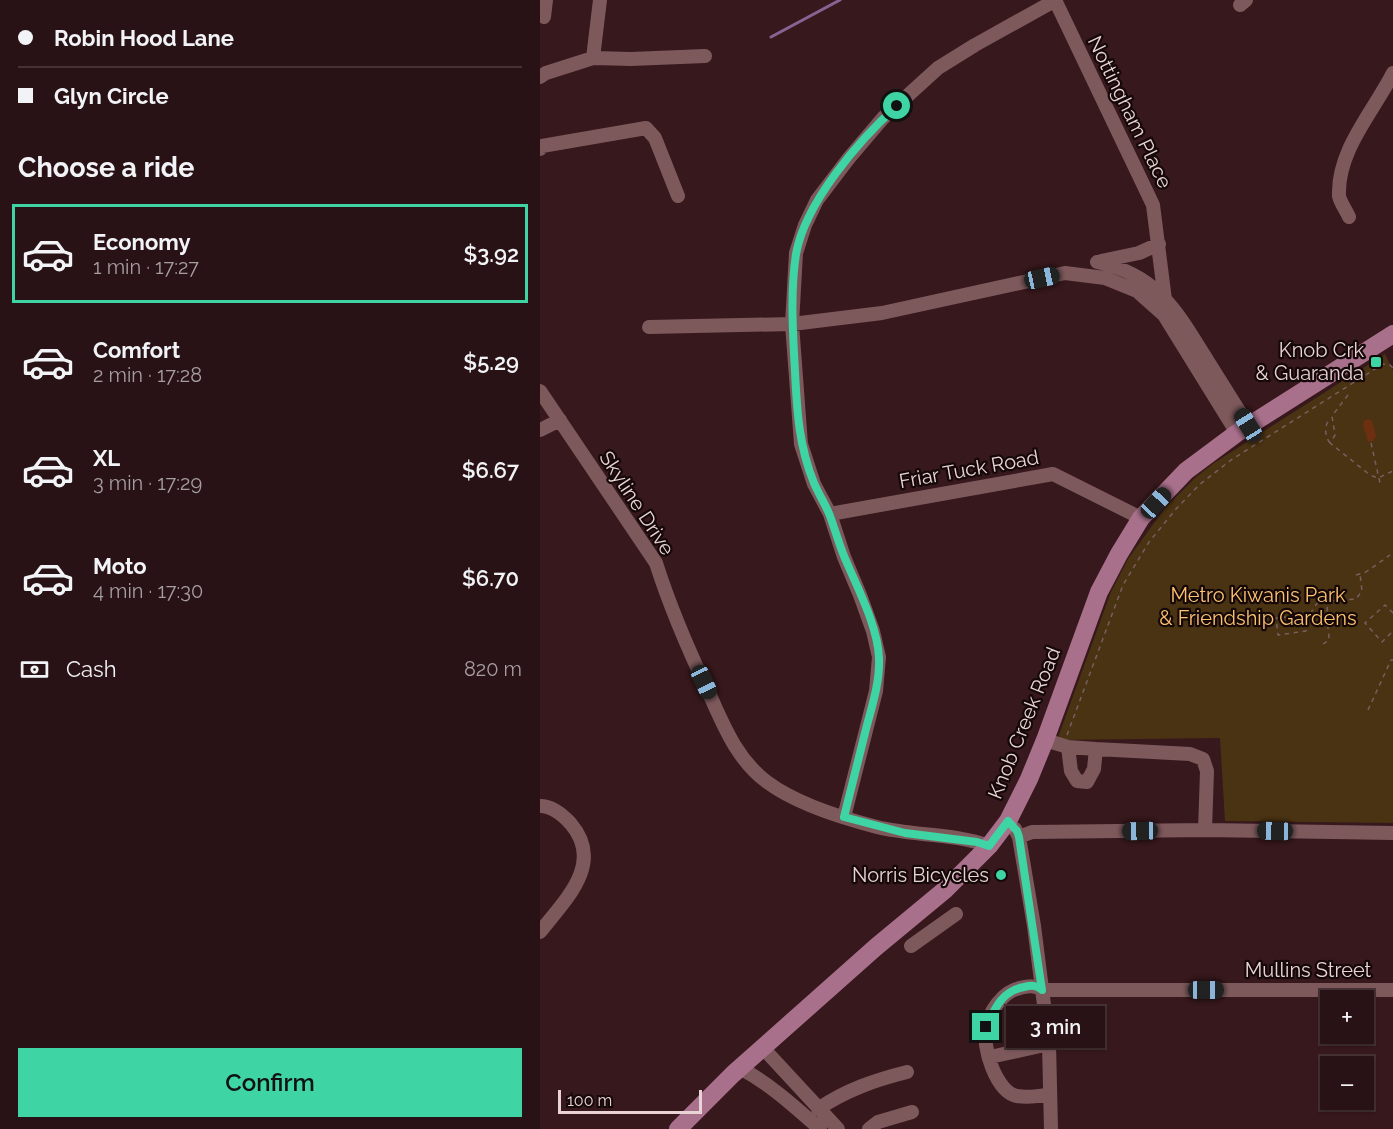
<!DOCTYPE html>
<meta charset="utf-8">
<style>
body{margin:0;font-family:Raleway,sans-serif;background:#311b1e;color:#f1f3f6;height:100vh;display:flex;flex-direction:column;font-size:22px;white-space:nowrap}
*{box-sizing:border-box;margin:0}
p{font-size:20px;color:#a59ea0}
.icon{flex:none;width:33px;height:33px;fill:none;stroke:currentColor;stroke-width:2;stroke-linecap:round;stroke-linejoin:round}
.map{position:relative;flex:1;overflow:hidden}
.drawer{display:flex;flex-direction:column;background:#291215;width:540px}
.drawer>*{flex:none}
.top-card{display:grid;align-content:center;height:132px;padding:0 18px;background:#291215}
.fabs{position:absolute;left:780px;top:990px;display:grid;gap:12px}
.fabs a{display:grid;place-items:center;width:54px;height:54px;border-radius:0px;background:#291215;box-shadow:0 2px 4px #0004,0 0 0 2px #453234;font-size:30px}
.scale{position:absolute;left:18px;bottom:15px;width:144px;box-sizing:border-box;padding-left:6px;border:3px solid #e9d3d4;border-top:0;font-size:16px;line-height:21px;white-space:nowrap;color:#e9d3d4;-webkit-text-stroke:4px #150809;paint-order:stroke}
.end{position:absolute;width:27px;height:27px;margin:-14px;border:8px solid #3ed4a3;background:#111;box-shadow:0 0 0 3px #111}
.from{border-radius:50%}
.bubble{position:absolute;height:42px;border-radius:0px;background:#291215;box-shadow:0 2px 4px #0004,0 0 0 2px #453234;font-size:20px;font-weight:600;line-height:42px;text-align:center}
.car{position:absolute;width:18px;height:36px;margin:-18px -9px;border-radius:8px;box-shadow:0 0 4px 2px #0007;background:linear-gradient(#222 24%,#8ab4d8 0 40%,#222 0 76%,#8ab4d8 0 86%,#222 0)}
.top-card b{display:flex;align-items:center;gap:21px;height:57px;font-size:22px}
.top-card b+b{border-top:2px solid #453234}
.top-card i{width:15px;height:15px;background:#f1f3f6}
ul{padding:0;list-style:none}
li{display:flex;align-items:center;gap:18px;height:99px;margin:0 12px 9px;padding:0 6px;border:3px solid transparent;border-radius:0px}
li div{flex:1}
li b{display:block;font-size:22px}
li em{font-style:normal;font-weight:600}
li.current{border-color:#3ed4a3}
li>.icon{width:54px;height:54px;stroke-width:1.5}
h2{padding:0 18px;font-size:27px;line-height:72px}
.pay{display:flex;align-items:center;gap:15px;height:66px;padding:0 18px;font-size:22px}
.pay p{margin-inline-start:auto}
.cta{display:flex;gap:12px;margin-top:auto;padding:12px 18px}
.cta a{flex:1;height:69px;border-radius:0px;background:#3ed4a3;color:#111;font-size:24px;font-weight:600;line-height:69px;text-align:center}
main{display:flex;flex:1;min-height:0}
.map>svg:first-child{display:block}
.green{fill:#4a3312}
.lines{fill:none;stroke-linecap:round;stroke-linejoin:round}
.stream{stroke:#886292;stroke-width:3}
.building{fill:#6c2f10}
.path{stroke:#795d60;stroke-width:1.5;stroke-dasharray:4.5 4.5;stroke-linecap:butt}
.minor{stroke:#7e595c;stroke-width:14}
.major{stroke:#a9708b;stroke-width:18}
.route{stroke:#3ed4a3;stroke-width:8}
.poi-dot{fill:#3ed4a3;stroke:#150809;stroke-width:2}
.labels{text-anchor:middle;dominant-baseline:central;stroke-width:4.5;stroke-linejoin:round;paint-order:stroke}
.street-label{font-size:20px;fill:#e9d3d4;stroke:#150809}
.poi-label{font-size:20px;fill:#e9d3d4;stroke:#150809;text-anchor:end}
.park-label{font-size:20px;fill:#fdc26f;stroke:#150809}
</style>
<main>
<section class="drawer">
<div class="top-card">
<b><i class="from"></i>Robin Hood Lane</b>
<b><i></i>Glyn Circle</b>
</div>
<h2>Choose a ride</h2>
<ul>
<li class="current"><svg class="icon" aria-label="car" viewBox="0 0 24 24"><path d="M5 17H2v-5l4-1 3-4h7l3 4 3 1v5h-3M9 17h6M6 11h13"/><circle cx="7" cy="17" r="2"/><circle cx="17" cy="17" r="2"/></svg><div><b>Economy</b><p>1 min · 17:27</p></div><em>$3.92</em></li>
<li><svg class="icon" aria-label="car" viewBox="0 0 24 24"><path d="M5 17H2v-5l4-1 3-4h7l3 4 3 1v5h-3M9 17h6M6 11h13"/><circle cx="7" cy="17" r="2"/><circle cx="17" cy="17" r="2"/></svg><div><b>Comfort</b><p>2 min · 17:28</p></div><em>$5.29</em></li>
<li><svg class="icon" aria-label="car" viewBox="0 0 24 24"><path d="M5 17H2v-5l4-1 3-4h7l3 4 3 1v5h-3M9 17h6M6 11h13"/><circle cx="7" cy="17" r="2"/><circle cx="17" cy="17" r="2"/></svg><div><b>XL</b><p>3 min · 17:29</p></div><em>$6.67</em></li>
<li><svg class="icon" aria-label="car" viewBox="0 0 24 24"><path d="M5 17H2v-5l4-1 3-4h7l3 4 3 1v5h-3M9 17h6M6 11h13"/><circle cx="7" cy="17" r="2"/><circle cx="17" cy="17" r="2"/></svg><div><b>Moto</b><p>4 min · 17:30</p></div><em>$6.70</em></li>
</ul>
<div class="pay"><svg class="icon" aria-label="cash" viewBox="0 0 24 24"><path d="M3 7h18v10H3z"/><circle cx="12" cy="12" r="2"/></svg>Cash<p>820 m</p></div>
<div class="cta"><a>Confirm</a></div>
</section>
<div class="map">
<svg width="853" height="1129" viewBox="0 0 853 1129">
<rect width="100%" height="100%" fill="#37181c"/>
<!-- green -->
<path class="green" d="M845,354L853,370V823L685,821L680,738L517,740L571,592L588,559L624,509L656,477L674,463Z"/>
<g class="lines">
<!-- stream -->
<path class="stream" d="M231,37L300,0"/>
</g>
<!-- building -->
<path class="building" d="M828,419L832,421L836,436L833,441L828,442L823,425L824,421Z"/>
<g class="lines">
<!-- path -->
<path class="path" d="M808,395L792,416L795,435L790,443L830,475L838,478L853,471
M790,443C785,436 785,431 787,423L790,421
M831,443L840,483
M816,575L826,572L850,555
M853,613L845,605L825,623L842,642L853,631
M765,621L766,631L738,635L736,618L764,615L765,621L778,602L816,599L822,591L820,574
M783,644L789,640C789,627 785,617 788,604
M828,710L851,660H853
M527,735L583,585L609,542L636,509L659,485L691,460L843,364L850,365L853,368"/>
<!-- minor -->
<path class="minor" d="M515,0L613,205L625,300
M700,5L706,0
M4,17L6,0
M53,58L60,0
M0,77L6,73L53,58L91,59L165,56
M0,149L2,146L106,128L115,138L138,196
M809,217C806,210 800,202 799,196C797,150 834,111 853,73
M561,261L599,253L619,244
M557,262C615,274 635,308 664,355C678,378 693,401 708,425
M109,327L252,324L342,313L525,273L565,278L597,291L624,315L697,433
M0,391L116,563C130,607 148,649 168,691C183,724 196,759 227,782C255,803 302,818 337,827C373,836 414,833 449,846
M0,430L20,420
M290,514L513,474L601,518
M505,740L528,747L556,749
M528,747L531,771L537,781L547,782L554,769L556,749L650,754L663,759L667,771L665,830
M0,806C13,806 23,815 31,824C65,864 24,901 0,932
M304,817L336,691L339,657L333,631L320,595L304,557L290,514L274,484L261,444L252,324L256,253L265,225L277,200L309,158L343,118L398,68L435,45L516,0
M475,829L479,837L494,926L509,1044L511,1129
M479,837L492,832L665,830L853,833
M371,946L416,914
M223,1048L298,1129
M450,1057L509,1044
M200,1068C230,1084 254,1106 280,1129
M510,1094C500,1096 488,1098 477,1096C456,1092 442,1047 446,1028C449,1012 463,991 480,988C489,986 495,985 502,990H853
M278,1109C306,1090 335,1080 367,1072
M329,1129L338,1122L372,1112"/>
<!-- major -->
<path class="major" d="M138,1129L193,1074L336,947L406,889L449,846L468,821L489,779L505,740L559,592L579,554L601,518L646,471L697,433L853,334"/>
</g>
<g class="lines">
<!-- route -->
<path class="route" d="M357,106C319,140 265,203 256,254C250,293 253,334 255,372C257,411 259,447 274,483C279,495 286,505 290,516C296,532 300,548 307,563C319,591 338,628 339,658C340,682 332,706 326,729C319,758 311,788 304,817L365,833L437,842L449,846L468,821L477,831L479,837L502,990C496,985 492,985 484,987C462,991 455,1008 446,1027"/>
</g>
<!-- markers -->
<g class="poi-dot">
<rect x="830" y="356" width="12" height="12" rx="3"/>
<circle cx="461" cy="875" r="6"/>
</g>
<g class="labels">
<!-- street labels -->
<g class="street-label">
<text transform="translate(590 112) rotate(64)">Nottingham Place</text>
<text transform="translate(429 469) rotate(-10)">Friar Tuck Road</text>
<text transform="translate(97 503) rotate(57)">Skyline Drive</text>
<text transform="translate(484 723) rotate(-68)">Knob Creek Road</text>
<text x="768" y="970">Mullins Street</text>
</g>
<!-- poi labels -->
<g class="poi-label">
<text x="824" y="350">Knob Crk<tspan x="824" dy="23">&amp; Guaranda</tspan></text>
<text x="449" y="875">Norris Bicycles</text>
</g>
<!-- park labels -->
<g class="park-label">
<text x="718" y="595">Metro Kiwanis Park<tspan x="718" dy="23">&amp; Friendship Gardens</tspan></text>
</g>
</g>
</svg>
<div class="fabs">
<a>+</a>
<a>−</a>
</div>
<div class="scale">100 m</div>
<i class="end from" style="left:357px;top:106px"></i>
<i class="end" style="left:446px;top:1027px"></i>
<div class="bubble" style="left:466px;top:1006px;width:99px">3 min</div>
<i class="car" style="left:502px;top:278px;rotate:78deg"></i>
<i class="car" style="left:708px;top:425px;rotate:328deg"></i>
<i class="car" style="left:616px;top:503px;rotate:43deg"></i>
<i class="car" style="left:164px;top:682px;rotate:155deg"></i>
<i class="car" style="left:600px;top:831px;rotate:269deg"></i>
<i class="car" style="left:735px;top:831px;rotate:271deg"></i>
<i class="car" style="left:666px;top:990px;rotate:90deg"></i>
</div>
</main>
